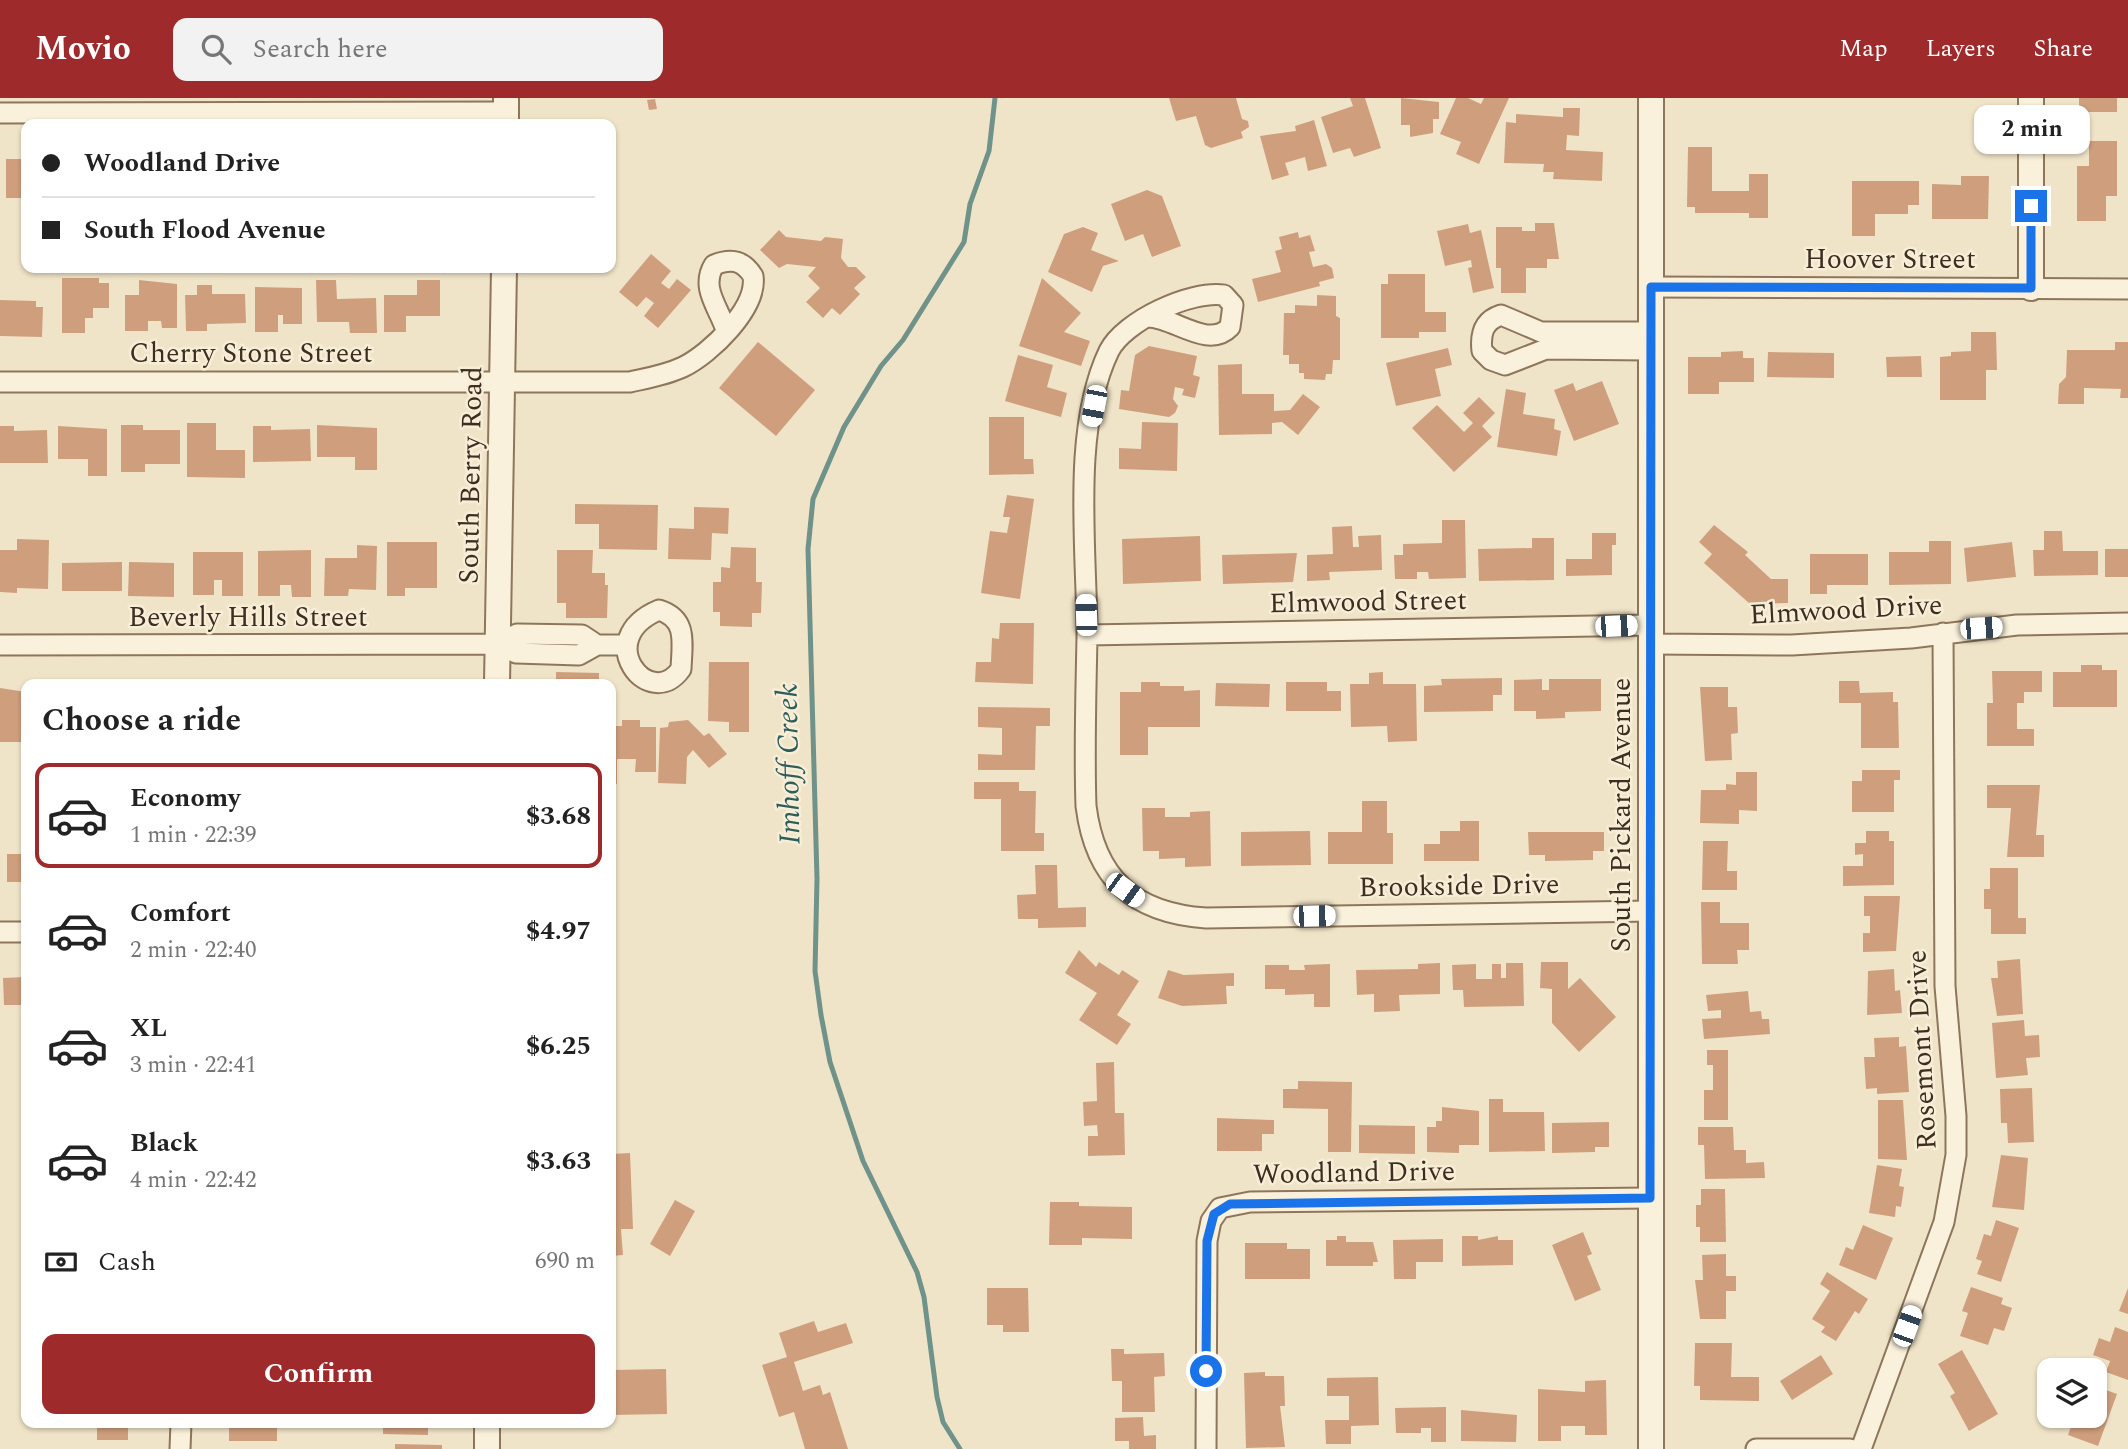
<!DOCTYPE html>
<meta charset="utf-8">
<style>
body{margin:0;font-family:Spectral,serif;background:#f2f2f2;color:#222;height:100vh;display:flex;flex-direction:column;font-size:26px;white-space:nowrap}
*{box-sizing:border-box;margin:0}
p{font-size:23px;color:#767676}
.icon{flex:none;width:38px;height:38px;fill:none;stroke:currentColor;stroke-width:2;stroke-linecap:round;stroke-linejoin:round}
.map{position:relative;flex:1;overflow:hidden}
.side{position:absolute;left:21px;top:581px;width:595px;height:749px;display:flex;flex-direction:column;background:#fff;border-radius:14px;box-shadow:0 2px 5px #0004}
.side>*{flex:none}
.top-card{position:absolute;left:21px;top:21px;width:595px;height:154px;border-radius:14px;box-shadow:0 2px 5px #0004;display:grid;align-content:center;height:154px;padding:0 21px;background:#fff}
.controls{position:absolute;left:2037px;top:1260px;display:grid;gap:14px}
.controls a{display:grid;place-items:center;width:70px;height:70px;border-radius:14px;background:#fff;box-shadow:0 2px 5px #0004;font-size:35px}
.end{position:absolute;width:32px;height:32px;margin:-16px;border:9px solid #1a73e8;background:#fff;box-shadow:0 0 0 4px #fff}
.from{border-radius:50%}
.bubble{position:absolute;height:49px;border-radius:14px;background:#fff;box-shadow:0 2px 5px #0004;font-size:23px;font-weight:700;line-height:49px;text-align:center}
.car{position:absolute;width:21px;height:42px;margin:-21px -10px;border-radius:9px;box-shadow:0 0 5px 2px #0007;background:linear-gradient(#fff 24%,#345 0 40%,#fff 0 76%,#345 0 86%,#fff 0)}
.top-card b{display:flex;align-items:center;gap:24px;height:66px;font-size:26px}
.top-card b+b{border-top:2px solid #e0e0e0}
.top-card i{width:18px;height:18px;background:#222}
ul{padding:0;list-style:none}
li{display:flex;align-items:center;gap:21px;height:105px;margin:0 14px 10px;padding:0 7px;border:4px solid transparent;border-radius:14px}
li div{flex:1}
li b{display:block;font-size:26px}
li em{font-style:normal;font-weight:700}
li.on{border-color:#9e2a2b}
li>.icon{width:63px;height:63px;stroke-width:1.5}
h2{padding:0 21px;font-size:32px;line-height:84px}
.pay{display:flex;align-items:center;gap:18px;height:77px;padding:0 21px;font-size:26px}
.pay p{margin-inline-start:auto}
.button{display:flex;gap:14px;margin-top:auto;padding:14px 21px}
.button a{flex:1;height:80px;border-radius:14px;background:#9e2a2b;color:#fff;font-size:28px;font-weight:700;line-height:80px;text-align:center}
header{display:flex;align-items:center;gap:42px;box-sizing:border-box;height:98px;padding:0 35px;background:#9e2a2b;color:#fff}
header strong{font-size:33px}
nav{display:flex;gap:38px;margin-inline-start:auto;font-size:24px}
.search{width:490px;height:63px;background:#f2f2f2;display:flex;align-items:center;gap:18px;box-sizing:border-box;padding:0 24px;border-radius:14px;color:#767676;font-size:26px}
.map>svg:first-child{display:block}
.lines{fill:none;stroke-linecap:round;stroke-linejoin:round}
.stream{stroke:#6f938a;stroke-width:5}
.building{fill:#cf9f7d}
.minor-casing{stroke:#8d765c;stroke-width:23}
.tertiary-casing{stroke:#8d765c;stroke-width:28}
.minor{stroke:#faf1dc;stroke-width:19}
.tertiary{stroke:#faf1dc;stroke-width:24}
.route{stroke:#1a73e8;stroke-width:9}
.labels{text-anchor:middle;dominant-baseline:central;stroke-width:5;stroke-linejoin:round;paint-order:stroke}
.street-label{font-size:28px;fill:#3d2e20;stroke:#f7eed8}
.water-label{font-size:30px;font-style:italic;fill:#2f5d5a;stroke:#f7eed8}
</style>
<header>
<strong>Movio</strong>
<div class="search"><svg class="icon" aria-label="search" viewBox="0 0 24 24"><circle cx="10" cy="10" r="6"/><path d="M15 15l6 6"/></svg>Search here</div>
<nav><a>Map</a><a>Layers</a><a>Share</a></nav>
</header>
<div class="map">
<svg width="2128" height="1351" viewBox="0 0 2128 1351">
<rect width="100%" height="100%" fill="#f0e4c8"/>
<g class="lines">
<!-- stream -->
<path class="stream" d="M960,1351L943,1324L937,1299L924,1199L917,1174L863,1063L830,964L821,917L815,873L817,781L808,451L813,401L844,329L881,268L903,242L964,144L970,106L989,53L995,0"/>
</g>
<!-- building -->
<path class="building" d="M1169,0H1236L1242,21L1248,23L1249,29L1241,34L1243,40L1211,50L1205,47L1196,18L1176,23Z
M1350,0H1365L1381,50L1354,59L1350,50L1333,55L1321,19L1353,8Z
M1401,0L1439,4V21H1433V35L1410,39V27H1401Z
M1456,0H1468L1481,6L1484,0H1509L1479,66L1456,56L1461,44L1440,36Z
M2079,0H2117V14H2079Z
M655,1L657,11L649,12L647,2Z
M1563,10H1580L1579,38L1567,37L1566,52L1603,54L1602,83L1553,81L1554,74H1543L1544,66L1504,65L1506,24L1516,25V16L1563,19Z
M1314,22L1327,68L1308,73L1305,59L1285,65L1289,77L1272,82L1260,38L1296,33L1295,28Z
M2089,43H2117V98H2106V123H2077V68H2089Z
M1688,49H1712V93H1749V76H1768V120H1749V115H1695V109H1687Z
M6,61H26V100H6Z
M1961,78H1989L1988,121H1932V86L1961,87Z
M1852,83H1919V107H1908V116H1875V138H1852Z
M1147,92L1162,98L1181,148L1152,159L1143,136L1125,143L1111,106Z
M1535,125H1554L1559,161H1547V170H1526V195H1501V170H1496V129H1522V133H1535Z
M1468,126L1470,135L1481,132L1494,190L1473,195L1468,170L1472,169L1471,162L1445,168L1437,133Z
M1083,129L1098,135L1091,152L1119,163L1103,168L1092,194L1048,174L1064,136Z
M779,132L786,139L821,143L825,139L843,141L841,160L848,169H856L866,179L854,190L860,196L840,217L832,210L823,220L806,204L820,190L808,178L816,169L787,166L779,170L760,152Z
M1298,134L1299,140L1310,137L1315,153L1309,154L1313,169L1326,166L1332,170L1334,180L1319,184L1320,188L1258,204L1252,181L1281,174L1275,153L1282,151L1279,139Z
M651,156L671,173L661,185L669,191L677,181L691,192L658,230L644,218L654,205L646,199L637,209L619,194Z
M1388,176H1425V214H1446V234H1419V240H1381V186H1388Z
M62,180H99V185H109V210H93V220H85V235H62Z
M1042,180L1081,215L1064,234L1090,243L1081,268L1019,248Z
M139,182L177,186V230H162L161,223H148V233H125V197H139Z
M316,182H336L337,201L376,200L377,235H350L349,224H317Z
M417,182H440V218H406V234H384V197H417Z
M197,187H212V196H245L246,225L207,226V233H186L185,197H197Z
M255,189L302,190V226H283V217H278V234H255Z
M1317,197L1336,198V218L1340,220V262H1333L1332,276H1326L1325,282L1304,281V275H1299V266H1289V257H1283L1284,215H1295V207L1317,208Z
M0,202L36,203V209H43L42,239L0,238Z
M1971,234H1996L1997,272H1986V302H1940V259L1951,258V254L1971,253Z
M758,244L815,292L776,338L719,290Z
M2115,244H2128V300H2120L2121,291L2084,290V306H2058L2059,286L2066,279L2067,252H2115Z
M1149,248L1197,258L1193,277L1200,279L1195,300L1182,297L1184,291L1175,289L1173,301L1178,308L1175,315L1169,319L1119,311L1121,292L1129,293L1135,257Z
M1448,250L1452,267L1435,271L1441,298L1396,308L1386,265Z
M1743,253V260H1754V284H1719V296H1688V259H1721V254Z
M1768,254L1834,255V280L1767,279Z
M1018,257L1053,267L1047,289L1067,295L1061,319L1005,303Z
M1921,258L1922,279H1887L1886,259Z
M1242,266V296H1274V313L1290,312L1303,296L1320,309L1298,337L1282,324L1272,325V336L1219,337L1218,267Z
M1602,283L1619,326L1574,343L1554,292L1573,285L1576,293Z
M1506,291L1526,295L1523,316L1555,321L1554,331L1561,333L1557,358L1497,349Z
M1479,299L1495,315L1482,328L1492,339L1454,374L1412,330L1437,307L1464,334L1473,325L1463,315Z
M989,319H1024V361H1033L1034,376L989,377Z
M1142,324L1178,325L1177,373L1119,371V350L1141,351Z
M187,325H216V352H245V380L187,379Z
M121,327H143V332H180V366H145V374H121Z
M317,327L377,330V372H355V359H317Z
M0,328H14V333L47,332L48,365H0Z
M58,328L107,331V378H88V361H58Z
M253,328H271V332L310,331L311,363L253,364Z
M1007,397L1034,401L1020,501L981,495L990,433L1007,435L1010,419H1003Z
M575,406L658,407L657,452L599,451V426H575Z
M694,409L729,410L728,436L712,435L711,462L668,461L669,430L694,431Z
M1442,422H1465L1466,480L1429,481L1428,474H1417V481H1395L1394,457H1403V446L1442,445Z
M1714,427L1748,454L1745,457L1771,481H1788V505L1750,506L1704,465L1712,456L1699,444Z
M1352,428L1353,449H1359L1358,438L1381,437L1382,472L1329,474L1330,482L1307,483V457L1333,456L1332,429Z
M2044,433H2062L2063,453H2098V477L2034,478L2033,452H2044Z
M1592,435H1616V447H1612V477L1566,478V461H1592Z
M1200,438L1201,483L1123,486L1122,441Z
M1532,440H1554V482L1479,483L1478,451L1532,450Z
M17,441L49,442L48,491L17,490V495L0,494V452H17Z
M1929,443H1951V486L1889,487V454H1929Z
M387,444H437V490H405V498H387Z
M2012,444L2016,479L1967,484L1964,450Z
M357,447L377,448L376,492L349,491L348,498H324L325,460H357Z
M731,449L756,450V484H762L761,515H752V529L720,528V514H713V484H721V469L730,470Z
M2105,451H2128V479H2105Z
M311,452V499H292L291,487H280V498H258V453Z
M557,452H593L592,475H605V487H608L607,520H566V505H557Z
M193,454H243V498H222V482H214V497H193Z
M1297,455L1293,484L1223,486L1222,457Z
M1810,456H1868V487H1827V496H1810Z
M122,464V493H62V465Z
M129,464L174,465V499L128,498Z
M1000,525H1034L1033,586L975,584L976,564H991L992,540L999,541Z
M709,564H749V634H729V624L708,623Z
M2081,567H2102V572H2117V609H2053V574H2081Z
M1992,573H2042V594H2024V605H2017V631H2034V648H1987V605H1993Z
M556,574L599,575V586H556Z
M1383,574V586H1416L1417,643L1388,644L1387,628L1351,629L1350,586H1369V575Z
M1502,580V597H1493V613L1424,614V588L1442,587L1441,581Z
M1542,581V592H1549V581H1601V613L1565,614V620L1536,621V613H1514V582Z
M1839,583H1859L1860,595L1893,594V604H1898L1899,650H1861V605H1839Z
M1141,584H1160V588H1184V593L1200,592V629H1148V657H1120V594H1141Z
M1286,584H1327V593H1341V613H1286Z
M1216,585L1270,586L1269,609L1215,608Z
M1700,589H1728V609H1737L1738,635L1731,636L1732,662L1705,663Z
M0,590L26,594V644H0Z
M978,609L1050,610V628H1036L1035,672H978V656L1002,657V630L978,629Z
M622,622H640V629H656V674H635L636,661H617V686H611V628H622Z
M688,622L704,638L709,635L727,656L709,670L693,652L687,659L686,686L658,685L660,630L668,629L669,624Z
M1862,672H1900V682H1894V714H1852V683H1862Z
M1736,674H1757V713L1739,712V726L1700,725L1701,692H1726V686L1736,687Z
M974,684H1019V693H1036L1035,735H1044V753H1001V701H974Z
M1987,687H2040L2036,737H2044V759H2007L2011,710H1987Z
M1362,703H1387V735H1393V766H1328V734H1362Z
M1142,710H1165V719H1190V714L1210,713L1211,768L1185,769V760L1159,761V753H1143Z
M1460,723H1479V763H1424V746H1440V733H1460Z
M1310,733L1311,767L1241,768V734Z
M1866,733H1889V743H1894V787L1843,788V768H1863V756L1855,757V745H1866Z
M1528,734H1604V753H1593V762L1545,763V757H1529Z
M23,737H26V784H7V756H23Z
M1703,743H1728L1727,773H1737V792H1702Z
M1035,767H1057L1058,810L1086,809V829L1038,830V821H1018L1017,797L1036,796Z
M1990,770H2018V820H2026V836H1991V811H1984V791H1990Z
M1864,798H1900L1896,853L1863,854V835H1870V818H1864Z
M1701,804H1720V825H1749V852H1737L1738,866H1702Z
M1079,852L1096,869L1099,864L1119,877L1122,872L1139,883L1117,917L1131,926L1117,947L1079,922L1097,895L1065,875Z
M2020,861L2023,916L1997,918L1991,880H1998L1997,863Z
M1541,864H1568V891L1580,880L1616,919L1579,954L1552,925V891L1540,890Z
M1440,865V896L1399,897L1400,913L1374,914V896L1357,897L1356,872L1418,871V866Z
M1506,865H1523L1524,908L1464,909L1463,892H1453L1452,867L1476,866V881H1492V866H1501V880H1506Z
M1330,866V909H1314V896L1285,897V891H1265V867H1289V872H1305L1304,867Z
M1894,871L1895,893L1900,892L1902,915L1867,917L1868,873Z
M1168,872L1184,877L1234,875V888H1226L1227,906L1182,908L1158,900Z
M26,879V907H4L3,880Z
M1748,893L1750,914L1761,913L1762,921H1769L1770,936L1704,941L1702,921L1721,920V912L1708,913L1706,897Z
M2024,922L2025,938L2039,937L2040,959L2026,960L2028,977L1996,980L1992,925Z
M1899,939V949L1906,948L1909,994L1877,996V990L1866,991L1864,959H1875L1874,940Z
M1707,952H1728V1022H1704V992H1713V967H1707Z
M1114,964L1115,1015H1124L1125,1057L1088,1058V1038H1098L1097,1027L1084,1028L1083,1004L1097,1003L1096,965Z
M1298,983L1352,984L1351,1054H1328V1011L1283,1010V991H1298Z
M2032,990L2034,1044L2008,1045L2007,1025H2001L2000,991Z
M1489,1001H1503V1014H1544L1545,1053L1489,1054Z
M1878,1002H1903L1907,1062L1878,1061Z
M1442,1009L1479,1013V1047H1459V1055L1427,1054V1029H1436V1023H1442Z
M1217,1020L1274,1022V1036H1262V1053H1217Z
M1609,1024V1049H1595V1054L1552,1055V1025Z
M1359,1027L1415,1028V1056L1359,1055Z
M1698,1029H1733L1734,1052H1746V1065L1764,1064L1765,1080L1705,1081L1704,1047H1698Z
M630,1055L633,1131H621L623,1157L611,1158V1056Z
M2001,1057L2028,1060L2024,1112L1992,1109Z
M1877,1067L1902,1071L1899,1088L1904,1089L1901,1109L1896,1108L1895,1119L1869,1115Z
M1701,1091H1725L1726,1144H1700V1129H1696V1107H1701Z
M675,1102L695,1113L670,1158L650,1146Z
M1050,1104H1079V1108L1132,1109V1141L1082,1140V1147H1049Z
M1996,1122L2019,1130L2001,1184L1977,1176L1982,1163L1976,1161L1984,1136L1991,1138Z
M1863,1127L1893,1140L1876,1182L1839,1167L1846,1149L1853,1152Z
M1583,1134L1592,1156L1587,1158L1601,1192L1575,1203L1552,1147Z
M1337,1138H1346V1144H1373L1378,1164H1373V1168H1326V1142H1337Z
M1462,1138H1478V1142L1498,1138V1142H1513V1167L1462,1168Z
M1443,1141V1164H1416V1181H1394L1393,1142Z
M1245,1145H1287V1151H1310V1181H1245Z
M1726,1156V1178H1736V1193H1726V1221H1700L1695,1182H1703L1702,1157Z
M1827,1174L1868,1201L1859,1216L1855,1213L1836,1243L1821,1234L1825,1229L1812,1221L1830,1193L1820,1186Z
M1971,1189L2003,1200L2001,1206L2012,1210L2004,1233L1994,1230L1988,1247L1960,1238L1968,1215L1962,1213Z
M987,1190H1028L1029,1234H1003V1227H987Z
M2128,1190V1216L2119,1213Z
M814,1223L818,1234L846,1225L853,1245L794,1264L803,1293L820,1287L823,1297L830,1294L848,1351H805L794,1314L779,1319L762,1267L787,1259L779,1235Z
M2115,1229L2128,1234V1282L2106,1274L2110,1263L2093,1257L2099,1240L2110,1244Z
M1695,1245H1732L1731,1279H1759V1303L1700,1302V1288H1694Z
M1111,1251H1124V1256L1164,1255L1165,1278L1154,1279L1155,1314H1122V1283H1112Z
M1962,1252L1998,1316L1969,1333L1950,1298L1955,1295L1938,1266Z
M1821,1257L1833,1276L1792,1302L1780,1283Z
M666,1271L667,1316L611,1317L613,1272Z
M1265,1274V1278H1284L1285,1308H1280L1285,1349L1246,1350L1244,1275Z
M1378,1279L1379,1327L1351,1328V1346H1326L1325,1322H1349V1298H1327V1280Z
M1606,1282L1607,1337H1585V1328H1561V1343H1538V1291L1585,1294V1283Z
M2095,1288L2117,1296L2098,1348L2068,1337L2075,1318H2095Z
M1446,1309V1344H1431V1330H1421V1335H1396L1395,1310Z
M1461,1312L1517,1317L1516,1344L1461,1343Z
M1143,1319L1144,1338L1156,1337V1351H1129V1343H1115V1320Z
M97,1325H128V1342H97Z
M235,1325H277V1343H229V1326Z
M383,1325H428V1337L383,1336Z
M395,1346L442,1347V1351H395Z"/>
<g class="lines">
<defs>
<path id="minor" d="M0,15L506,14
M1651,189L2128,191
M1148,219C1174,219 1208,252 1230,229L1233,207L1224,197C1191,192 1124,223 1109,253C1071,332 1087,452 1087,538C1086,595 1084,651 1086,708C1095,780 1133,815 1206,820L1651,813
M1650,252L1546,251L1505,267L1491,262L1482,253C1480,236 1483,223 1501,217L1541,234H1650
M0,284H630C648,280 666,277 683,269C710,256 758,210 753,178C743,162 731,160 714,167C700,190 719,210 726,232
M659,512C688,521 682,545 681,571C650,615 590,541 659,512Z
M1087,537L1651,527
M497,546L517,536L582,537L597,547
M1651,546L1792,547L1911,540L2017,527L2128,525
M0,547L497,546L516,555L579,557L597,547H626
M0,834H26
M180,1351L181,1325
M1206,1351L1207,1143L1211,1123L1220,1110L1250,1104L1650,1100
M1756,1351H1850
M1861,1351L1944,1124L1956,1057V1018L1945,888L1943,535"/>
<path id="tertiary" d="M2031,0V190
M506,26V0
M497,586L504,170
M487,1351V1325
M1651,1351V0"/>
</defs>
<!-- minor casing -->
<use href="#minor" class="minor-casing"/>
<!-- tertiary casing -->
<use href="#tertiary" class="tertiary-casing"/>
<!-- minor -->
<use href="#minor" class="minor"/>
<!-- tertiary -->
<use href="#tertiary" class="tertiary"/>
</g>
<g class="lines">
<!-- route -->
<path class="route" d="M1206,1273L1207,1143L1214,1116L1230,1106L1650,1100L1651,189L2031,190V108"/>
</g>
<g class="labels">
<!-- street labels -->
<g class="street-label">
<text x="1890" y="161">Hoover Street</text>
<text x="251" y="255">Cherry Stone Street</text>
<text transform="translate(471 377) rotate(-89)">South Berry Road</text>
<text transform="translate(1368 504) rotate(-1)">Elmwood Street</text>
<text transform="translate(1846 512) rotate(-3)">Elmwood Drive</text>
<text x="248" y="519">Beverly Hills Street</text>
<text transform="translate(1621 717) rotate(-90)">South Pickard Avenue</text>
<text transform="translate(1459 788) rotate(-1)">Brookside Drive</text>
<text transform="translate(1922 952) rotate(-93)">Rosemont Drive</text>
<text transform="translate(1354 1075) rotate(-1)">Woodland Drive</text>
</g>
<!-- water labels -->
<g class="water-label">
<text transform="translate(789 666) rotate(-91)">Imhoff Creek</text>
</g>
</g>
</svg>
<div class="controls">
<a><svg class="icon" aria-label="layers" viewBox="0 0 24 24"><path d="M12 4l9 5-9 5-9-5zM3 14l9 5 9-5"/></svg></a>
</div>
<i class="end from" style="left:1206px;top:1273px"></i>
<i class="end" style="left:2031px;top:108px"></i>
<div class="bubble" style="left:1974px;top:7px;width:116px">2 min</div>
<i class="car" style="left:1094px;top:308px;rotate:191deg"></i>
<i class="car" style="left:1086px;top:517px;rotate:358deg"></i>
<i class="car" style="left:1616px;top:528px;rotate:88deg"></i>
<i class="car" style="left:1981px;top:530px;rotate:86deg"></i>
<i class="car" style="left:1125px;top:792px;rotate:126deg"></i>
<i class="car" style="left:1314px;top:818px;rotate:89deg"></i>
<i class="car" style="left:1907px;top:1228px;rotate:20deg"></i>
<div class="top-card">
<b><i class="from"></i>Woodland Drive</b>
<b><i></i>South Flood Avenue</b>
</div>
<section class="side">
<h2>Choose a ride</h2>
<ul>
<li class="on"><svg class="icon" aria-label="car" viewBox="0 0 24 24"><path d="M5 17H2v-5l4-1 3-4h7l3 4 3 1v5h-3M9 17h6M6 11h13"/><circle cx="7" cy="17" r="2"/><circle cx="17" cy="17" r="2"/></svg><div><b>Economy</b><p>1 min · 22:39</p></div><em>$3.68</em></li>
<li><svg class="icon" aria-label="car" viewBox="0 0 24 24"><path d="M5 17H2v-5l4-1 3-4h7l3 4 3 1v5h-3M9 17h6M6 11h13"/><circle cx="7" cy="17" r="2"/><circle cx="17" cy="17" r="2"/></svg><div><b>Comfort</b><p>2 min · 22:40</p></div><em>$4.97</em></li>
<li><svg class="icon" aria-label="car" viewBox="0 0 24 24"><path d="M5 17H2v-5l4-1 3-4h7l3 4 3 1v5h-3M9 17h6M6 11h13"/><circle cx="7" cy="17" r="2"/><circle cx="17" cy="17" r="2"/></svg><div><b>XL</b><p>3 min · 22:41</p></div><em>$6.25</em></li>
<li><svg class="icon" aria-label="car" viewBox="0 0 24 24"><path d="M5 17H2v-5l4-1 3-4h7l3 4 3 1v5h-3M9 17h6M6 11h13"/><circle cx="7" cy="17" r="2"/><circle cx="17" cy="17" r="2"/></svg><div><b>Black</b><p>4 min · 22:42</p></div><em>$3.63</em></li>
</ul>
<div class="pay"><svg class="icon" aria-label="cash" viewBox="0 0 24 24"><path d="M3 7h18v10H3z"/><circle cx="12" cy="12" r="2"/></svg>Cash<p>690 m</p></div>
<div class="button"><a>Confirm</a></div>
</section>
</div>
